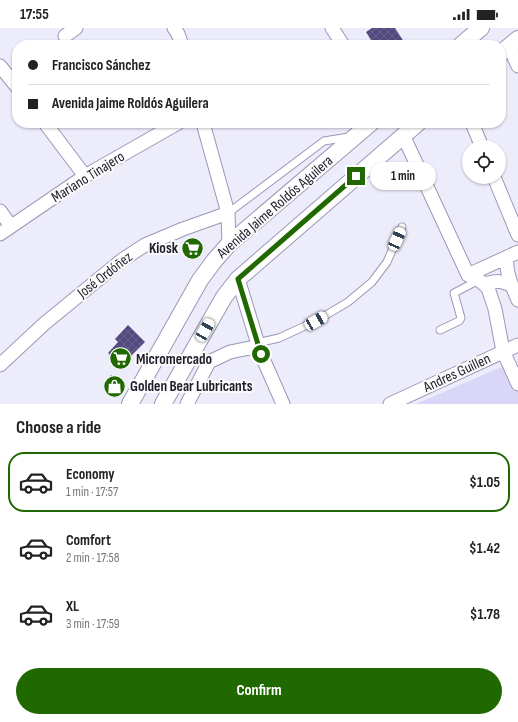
<!DOCTYPE html>
<meta charset="utf-8">
<style>
body{margin:0;font-family:"Sofia Sans Condensed",sans-serif;background:#f2f2f2;color:#222;height:100vh;display:flex;flex-direction:column;font-size:15px;white-space:nowrap}
*{box-sizing:border-box;margin:0}
p{font-size:13px;color:#767676}
.icon{flex:none;width:22px;height:22px;fill:none;stroke:currentColor;stroke-width:2;stroke-linecap:round;stroke-linejoin:round}
.map{position:relative;height:376px;overflow:hidden}
.sheet{display:flex;flex-direction:column;background:#fff;flex:1}
.sheet>*{flex:none}
.hud{position:absolute;left:12px;top:12px;width:494px;height:88px;border-radius:16px;box-shadow:0 1px 3px #0004;display:grid;align-content:center;height:88px;padding:0 16px;background:#fff}
.buttons{position:absolute;left:462px;top:112px;display:grid;gap:8px}
.buttons a{display:grid;place-items:center;width:44px;height:44px;border-radius:50%;background:#fff;box-shadow:0 1px 3px #0004;font-size:20px}
.end{position:absolute;width:18px;height:18px;margin:-9px;border:5px solid #206800;background:#fff;box-shadow:0 0 0 2px #fff}
.from{border-radius:50%}
.bubble{position:absolute;height:28px;border-radius:14px;background:#fff;box-shadow:0 1px 3px #0004;font-size:13px;font-weight:700;line-height:28px;text-align:center}
.car{position:absolute;width:12px;height:24px;margin:-12px -6px;border-radius:5px;box-shadow:0 0 3px 1px #0007;background:linear-gradient(#fff 24%,#345 0 40%,#fff 0 76%,#345 0 86%,#fff 0)}
.hud b{display:flex;align-items:center;gap:14px;height:38px;font-size:15px}
.hud b+b{border-top:1px solid #e0e0e0}
.hud i{width:10px;height:10px;background:#222}
ul{padding:0;list-style:none}
li{display:flex;align-items:center;gap:12px;height:60px;margin:0 8px 6px;padding:0 8px;border:2px solid transparent;border-radius:16px}
li div{flex:1}
li b{display:block;font-size:15px}
li em{font-style:normal;font-weight:700}
li.current{border-color:#206800}
li>.icon{width:36px;height:36px;stroke-width:1.5}
h2{padding:0 16px;font-size:18px;line-height:48px}
.button{display:flex;gap:8px;margin-top:auto;padding:8px 16px}
.button a{flex:1;height:46px;border-radius:24px;background:#206800;color:#fff;font-size:16px;font-weight:700;line-height:46px;text-align:center}
.status{display:flex;justify-content:space-between;align-items:center;height:28px;padding:0 20px;background:#fff;direction:ltr}
.status svg{height:11px;fill:currentColor}
.map>svg:first-child{display:block}
.green{fill:#d9d6f8}
.building{fill:url(#building-cross-hatch)}
.lines{fill:none;stroke-linecap:round;stroke-linejoin:round}
.service-casing{stroke:#9a97b7;stroke-width:9}
.minor-casing{stroke:#9a97b7;stroke-width:15}
.tertiary-casing{stroke:#9a97b7;stroke-width:18}
.service{stroke:#fff;stroke-width:7}
.minor{stroke:#fff;stroke-width:13}
.tertiary{stroke:#fff;stroke-width:16}
.route{stroke:#206800;stroke-width:5}
.labels{text-anchor:middle;dominant-baseline:central;stroke-width:4;stroke-linejoin:round;paint-order:stroke}
.street-label{font-size:15px;fill:#1e1d29;stroke:#fbfbfb}
.poi-label{font-size:15px;font-weight:bold;fill:#1e1d29;stroke:#fbfbfb;text-anchor:start}
</style>
<div class="status"><b>17:55</b><svg viewBox="0 0 49 12"><path d="M0 12V9h3v3zM5 12V6h3v6zM10 12V3h3v9zM15 12V0h3v12zM26 1h20v11H26zM47 4h2v5h-2z"/></svg></div>
<div class="map">
<svg width="518" height="376" viewBox="0 0 518 376">
<defs>
<pattern id="building-cross-hatch" width="8" height="8" patternUnits="userSpaceOnUse"><rect width="8" height="8" fill="#534b7f"/><path d="M0 0l8 8M0 8l8-8" fill="none" stroke="#68618c"/></pattern>
</defs>
<rect width="100%" height="100%" fill="#edecfa"/>
<!-- green -->
<path class="green" d="M506,337L518,365V376H416Z"/>
<!-- building -->
<path class="building" d="M372,0H395L406,17H374L366,4Z
M128,297L145,314L121,338L108,325L118,314L115,311Z
M111,347L125,357L117,368L103,359Z"/>
<g class="lines">
<defs>
<path id="service" d="M228,185L324,113L349,109
M440,302L459,293L461,290L454,265L479,252
M257,315L279,310L316,293L348,274L372,254L387,234L402,199"/>
<path id="minor" d="M174,0L178,6L182,17
M332,0L343,17
M65,8L76,0
M509,18L518,38
M0,38L17,59
M45,95L85,148
M203,95L228,185L229,216
M472,95L482,119
M403,107L468,247L479,252L488,260L495,281L503,323L518,356
M494,149L518,207
M0,183L11,198
M0,206L85,148L178,95
M507,230C505,244 513,260 518,272
M468,247L518,224
M238,251L261,326L283,376
M484,256C497,253 501,252 512,258
M0,337L44,296L122,232L145,217L183,201L228,185
M187,376L209,334L230,324L250,320L261,326
M390,376L518,317"/>
<path id="tertiary" d="M461,17L481,0
M501,25L518,11
M130,376L200,252L214,233L229,216L371,95
M163,376L224,269L238,251L418,95"/>
</defs>
<!-- service casing -->
<use href="#service" class="service-casing"/>
<!-- minor casing -->
<use href="#minor" class="minor-casing"/>
<!-- tertiary casing -->
<use href="#tertiary" class="tertiary-casing"/>
<!-- service -->
<use href="#service" class="service"/>
<!-- minor -->
<use href="#minor" class="minor"/>
<!-- tertiary -->
<use href="#tertiary" class="tertiary"/>
</g>
<g class="lines">
<!-- route -->
<path class="route" d="M261,326L238,251L356,148"/>
</g>
<!-- icons -->
<defs>
<symbol id="supermarket-disc" viewBox="-11 -11 22 22"><circle r="9.5" fill="#206800" stroke="#fbfbfb"/><path d="M-6-5.5h2.5l.6 2H6L4.5 2H-2.5L-4.4-4H-6ZM-1.5 3.2a1.3 1.3 0 1 0 .1 0ZM3 3.2a1.3 1.3 0 1 0 .1 0Z" fill="#fff"/></symbol>
<symbol id="shop-disc" viewBox="-11 -11 22 22"><circle r="9.5" fill="#206800" stroke="#fbfbfb"/><path d="M-5-2.5h2.3a2.7 3.5 0 0 1 5.4 0H5L5.5 6h-11ZM-1.5-2.5h3a1.5 2.3 0 0 0-3 0Z" fill="#fff"/></symbol>
</defs>
<g fill-rule="evenodd">
<use href="#supermarket-disc" x="180" y="208" width="25" height="25"/>
<use href="#supermarket-disc" x="108" y="318" width="25" height="25"/>
<use href="#shop-disc" x="102" y="346" width="25" height="25"/>
</g>
<g class="labels">
<!-- street labels -->
<g class="street-label">
<text transform="translate(88 149) rotate(-32)">Mariano Tinajero</text>
<text transform="translate(275 179) rotate(-41)">Avenida Jaime Roldós Aguilera</text>
<text transform="translate(105 247) rotate(-38)">José Ordóñez</text>
<text transform="translate(457 345) rotate(-25)">Andres Guillen</text>
</g>
<!-- poi labels -->
<g class="poi-label">
<text x="178" y="220" text-anchor="end">Kiosk</text>
<text x="136" y="331">Micromercado</text>
<text x="130" y="358">Golden Bear Lubricants</text>
</g>
</g>
</svg>
<div class="buttons">
<a><svg class="icon" aria-label="locate" viewBox="0 0 24 24"><circle cx="12" cy="12" r="6"/><path d="M12 2v4M12 18v4M2 12h4M18 12h4"/></svg></a>
</div>
<i class="end from" style="left:261px;top:326px"></i>
<i class="end" style="left:356px;top:148px"></i>
<div class="bubble" style="left:370px;top:134px;width:66px">1 min</div>
<i class="car" style="left:397px;top:211px;rotate:24deg"></i>
<i class="car" style="left:316px;top:293px;rotate:60deg"></i>
<i class="car" style="left:205px;top:302px;rotate:30deg"></i>
<div class="hud">
<b><i class="from"></i>Francisco Sánchez</b>
<b><i></i>Avenida Jaime Roldós Aguilera</b>
</div>
</div>
<section class="sheet">
<h2>Choose a ride</h2>
<ul>
<li class="current"><svg class="icon" aria-label="car" viewBox="0 0 24 24"><path d="M5 17H2v-5l4-1 3-4h7l3 4 3 1v5h-3M9 17h6M6 11h13"/><circle cx="7" cy="17" r="2"/><circle cx="17" cy="17" r="2"/></svg><div><b>Economy</b><p>1 min · 17:57</p></div><em>$1.05</em></li>
<li><svg class="icon" aria-label="car" viewBox="0 0 24 24"><path d="M5 17H2v-5l4-1 3-4h7l3 4 3 1v5h-3M9 17h6M6 11h13"/><circle cx="7" cy="17" r="2"/><circle cx="17" cy="17" r="2"/></svg><div><b>Comfort</b><p>2 min · 17:58</p></div><em>$1.42</em></li>
<li><svg class="icon" aria-label="car" viewBox="0 0 24 24"><path d="M5 17H2v-5l4-1 3-4h7l3 4 3 1v5h-3M9 17h6M6 11h13"/><circle cx="7" cy="17" r="2"/><circle cx="17" cy="17" r="2"/></svg><div><b>XL</b><p>3 min · 17:59</p></div><em>$1.78</em></li>
</ul>
<div class="button"><a>Confirm</a></div>
</section>
